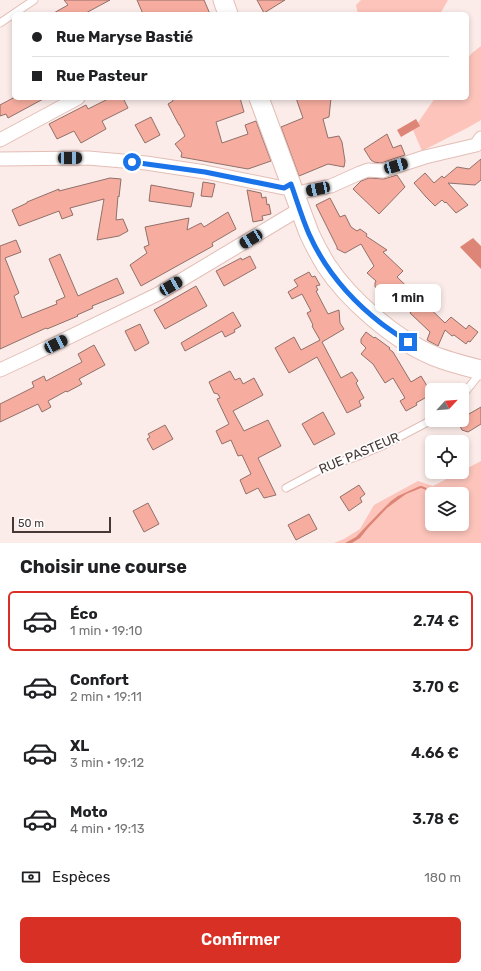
<!DOCTYPE html>
<html lang="fr">
<meta charset="utf-8">
<style>
body{margin:0;font-family:Rubik,sans-serif;background:#f2f2f2;color:#202124;height:100vh;display:flex;flex-direction:column;font-size:15px;white-space:nowrap}
*{box-sizing:border-box;margin:0}
p{font-size:13px;color:#757577}
.icon{flex:none;width:22px;height:22px;fill:none;stroke:currentColor;stroke-width:2;stroke-linecap:round;stroke-linejoin:round}
.map{position:relative;height:543px;overflow:hidden}
.drawer{display:flex;flex-direction:column;background:#fff;flex:1}
.drawer>*{flex:none}
.banner{position:absolute;left:12px;top:12px;width:457px;height:88px;border-radius:6px;box-shadow:0 2px 6px #0003;display:grid;align-content:center;height:88px;padding:0 20px;background:#fff}
.needle{width:26px;rotate:64deg}
.tools{position:absolute;left:425px;top:383px;display:grid;gap:8px}
.tools a{display:grid;place-items:center;width:44px;height:44px;border-radius:6px;background:#fff;box-shadow:0 2px 6px #0003;font-size:20px}
.scale{position:absolute;left:12px;bottom:10px;width:99px;box-sizing:border-box;padding-left:4px;border:2px solid #463734;border-top:0;font-size:11px;line-height:14px;white-space:nowrap;color:#463734;-webkit-text-stroke:3px #fdfdfd;paint-order:stroke}
.end{position:absolute;width:18px;height:18px;margin:-9px;border:5px solid #1a73e8;background:#fff;box-shadow:0 0 0 2px #fff}
.from{border-radius:50%}
.bubble{position:absolute;height:28px;border-radius:6px;background:#fff;box-shadow:0 2px 6px #0003;font-size:13px;font-weight:600;line-height:28px;text-align:center}
.car{position:absolute;width:12px;height:24px;margin:-12px -6px;border-radius:5px;box-shadow:0 0 3px 1px #0007;background:linear-gradient(#222 24%,#8ab4d8 0 40%,#222 0 76%,#8ab4d8 0 86%,#222 0)}
.banner b{display:flex;align-items:center;gap:14px;height:38px;font-size:15px}
.banner b+b{border-top:1px solid #e0e0e0}
.banner i{width:10px;height:10px;background:#202124}
ul{padding:0;list-style:none}
li{display:flex;align-items:center;gap:12px;height:60px;margin:0 8px 6px;padding:0 12px;border:2px solid transparent;border-radius:6px}
li div{flex:1}
li b{display:block;font-size:15px}
li em{font-style:normal;font-weight:600}
li.current{border-color:#d93025}
li>.icon{width:36px;height:36px;stroke-width:1.5}
h2{padding:0 20px;font-size:18px;line-height:48px}
.pay{display:flex;align-items:center;gap:10px;height:44px;padding:0 20px;font-size:15px}
.pay p{margin-inline-start:auto}
.cta{display:flex;gap:8px;margin-top:auto;padding:8px 20px}
.cta a{flex:1;height:46px;border-radius:6px;background:#d93025;color:#fff;font-size:16px;font-weight:600;line-height:46px;text-align:center}
.map>svg:first-child{display:block}
.green{fill:#fcc4ba;fill-rule:evenodd}
.water{fill:#dd8576}
.building{fill:#f6ad9f;stroke:#91706a}
.lines{fill:none;stroke-linecap:round;stroke-linejoin:round}
.lane-casing{stroke:#e3beb7;stroke-width:9}
.street-casing{stroke:#e3beb7;stroke-width:15}
.secondary-casing{stroke:#e3beb7;stroke-width:21}
.lane{stroke:#fff;stroke-width:7}
.street{stroke:#fff;stroke-width:13}
.secondary{stroke:#fff;stroke-width:19}
.route{stroke:#1a73e8;stroke-width:5}
.labels{text-anchor:middle;dominant-baseline:central;stroke-width:3.5;stroke-linejoin:round;paint-order:stroke}
.street-label{font-size:13px;fill:#463734;stroke:#fdfdfd}
</style>
<div class="map">
<svg width="481" height="543" viewBox="0 0 481 543">
<rect width="100%" height="100%" fill="#fbece9"/>
<!-- green -->
<path class="green" d="M361,0H448L440,14H358L356,5Z
M481,46V120L469,127L422,151L413,130L435,98H467V59L472,53Z
M481,461V543H334L344,539L360,529L374,505L418,481L433,486L460,472H462V471ZM432,494H462V524H432Z"/>
<!-- water -->
<path class="water" d="M416,119L420,126L401,137L397,130Z
M473,238L481,246V269L460,247Z
M420,486C426,486 432,492 432,498L426,490L421,488L406,494L387,508L368,528L360,538L352,543H345L356,537L379,513L391,501L398,496Z"/>
<!-- building -->
<path class="building" d="M64,0H110L84,14H52L68,5Z
M137,0H204L210,14H143Z
M257,0H285L264,13Z
M13,98H45L8,118L6,114L0,116V105Z
M110,98H123L128,108L102,121L106,129L81,143L74,131L57,139L49,124L86,105L88,109Z
M171,98H240L244,112L216,122L222,143L248,134L245,125L256,121L271,161L248,169L181,157L182,153L175,144L185,136L180,126V125H179L168,104L173,101Z
M296,98H331L329,117L323,119L328,138L339,136L342,142L345,161L344,167L328,164L299,176L281,127L303,118Z
M151,117L160,135L145,143L135,125Z
M387,134L393,148L401,145L405,155L381,163L374,162L371,160L364,149Z
M481,159V180L475,185L448,183L468,205L456,213L446,202L445,203L442,200L435,206L426,197L414,183L425,173L434,183L442,176L444,178L457,167L469,169Z
M397,175L405,187L379,214L353,189L361,181L369,178L384,179Z
M110,178L121,179L119,197L118,196L116,220L123,219L128,231L119,236L97,240L104,199L70,208L73,215L62,219L59,211L19,226L12,210L27,203V202L59,189V191Z
M203,182L215,184L212,197L201,196Z
M151,185L194,193L191,207L149,201Z
M247,190L261,193L262,198L266,197L267,205L269,204L271,214L262,216L263,220L253,222Z
M330,198L340,217L345,215L351,227L357,231L360,229L367,234L366,236L387,250L383,252L403,271L397,277L445,323L451,317L466,329L469,325L478,332L470,342L468,341L466,344L454,335L452,336L445,330L438,346L427,340L430,332L410,313H411L385,290L382,293L375,287V283L376,281L367,273L374,266L361,244L345,253L337,249V247L316,205Z
M228,212L236,229L212,243L213,246L141,286L130,265L147,253L144,247L149,245L145,227L189,218L187,230L201,223L204,227Z
M16,240L21,252L5,258L19,293L14,296L22,318L57,304L56,301L65,297L49,259L60,254L78,296L117,278L124,293L92,306L93,308L77,315L78,316L47,329L46,328L0,349V246Z
M250,256L256,268L224,286L216,271L241,258L242,260Z
M309,272L312,277L315,276L320,285L316,286L318,290L316,291L328,314L339,310L340,323L344,329L322,342L341,378L352,372L358,381L356,383L364,398L359,401L361,406L347,413L317,357L289,373L275,348L294,337L301,350L320,340L312,326L313,325L307,313L311,311L302,294L292,299L288,292L298,286L294,280Z
M196,286L207,306L165,329L154,310Z
M233,312L241,326L234,330L235,332L225,337L222,331L185,351L181,343Z
M140,324L149,343L135,351L125,331Z
M366,332L374,338L375,337L390,348L389,349L393,352L411,382L421,376L432,394L416,403L417,405L406,411L400,401L405,398L393,378L385,383L373,364L361,354L366,348L361,343V339Z
M94,345L105,365L79,379L82,384L67,392L66,391L48,401L51,407L42,412L38,404L0,422V404L34,387L32,382L44,376L46,381L82,362L78,354Z
M230,371L235,380L240,378L243,384L254,378L263,395L233,411L244,431L268,420L281,446L258,458L276,495L264,498L258,488L246,494L240,480L251,474L242,455L238,456L231,440L222,444L216,431L229,424L217,399L220,398L218,394L214,393L209,382Z
M481,407V424L468,432L462,430L459,424L460,420H462V418Z
M323,412L335,434L314,445L302,424Z
M165,425L173,439L153,450L147,439L150,437L148,434Z
M359,485L365,494L360,498L362,502L349,511L340,497Z
M148,503L159,524L144,532L133,511Z
M309,514L317,529L296,540L288,525Z"/>
<g class="lines">
<defs>
<path id="lane" d="M0,23L34,0
M462,396L481,372
M286,488L327,466L353,458L384,445L426,423L432,418"/>
<path id="street" d="M0,140L78,98
M0,159L88,158L146,163L205,172L284,188L291,184
M295,195L306,191L331,186L360,173L368,170L382,171L425,157L476,145L481,138
M0,370L28,357L158,294L300,209"/>
<path id="secondary" d="M223,0L228,14
M259,98L309,233C314,244 320,255 326,265C349,300 395,340 434,356C449,362 465,366 481,370"/>
</defs>
<!-- lane casing -->
<use href="#lane" class="lane-casing"/>
<!-- street casing -->
<use href="#street" class="street-casing"/>
<!-- secondary casing -->
<use href="#secondary" class="secondary-casing"/>
<!-- lane -->
<use href="#lane" class="lane"/>
<!-- street -->
<use href="#street" class="street"/>
<!-- secondary -->
<use href="#secondary" class="secondary"/>
</g>
<g class="lines">
<!-- route -->
<path class="route" d="M132,162L205,172L284,188L291,184C297,201 302,218 309,234C325,270 351,300 382,324C390,330 399,336 408,342"/>
</g>
<g class="labels">
<!-- street labels -->
<g class="street-label">
<text transform="translate(359 453) rotate(-23)">RUE PASTEUR</text>
</g>
</g>
</svg>
<div class="tools">
<a><svg class="needle" viewBox="-14 -14 28 28"><path d="M0-13l5 13h-10z" fill="#e53935"/><path d="M0 13l5-13h-10z" fill="#757577"/></svg></a>
<a><svg class="icon" aria-label="locate" viewBox="0 0 24 24"><circle cx="12" cy="12" r="6"/><path d="M12 2v4M12 18v4M2 12h4M18 12h4"/></svg></a>
<a><svg class="icon" aria-label="layers" viewBox="0 0 24 24"><path d="M12 4l9 5-9 5-9-5zM3 14l9 5 9-5"/></svg></a>
</div>
<div class="scale">50 m</div>
<i class="end from" style="left:132px;top:162px"></i>
<i class="end" style="left:408px;top:342px"></i>
<div class="bubble" style="left:375px;top:284px;width:66px">1 min</div>
<i class="car" style="left:70px;top:158px;rotate:89deg"></i>
<i class="car" style="left:396px;top:166px;rotate:74deg"></i>
<i class="car" style="left:318px;top:189px;rotate:258deg"></i>
<i class="car" style="left:251px;top:239px;rotate:239deg"></i>
<i class="car" style="left:171px;top:286px;rotate:60deg"></i>
<i class="car" style="left:56px;top:344px;rotate:64deg"></i>
<div class="banner">
<b><i class="from"></i>Rue Maryse Bastié</b>
<b><i></i>Rue Pasteur</b>
</div>
</div>
<section class="drawer">
<h2>Choisir une course</h2>
<ul>
<li class="current"><svg class="icon" aria-label="car" viewBox="0 0 24 24"><path d="M5 17H2v-5l4-1 3-4h7l3 4 3 1v5h-3M9 17h6M6 11h13"/><circle cx="7" cy="17" r="2"/><circle cx="17" cy="17" r="2"/></svg><div><b>Éco</b><p>1 min · 19:10</p></div><em>2.74 €</em></li>
<li><svg class="icon" aria-label="car" viewBox="0 0 24 24"><path d="M5 17H2v-5l4-1 3-4h7l3 4 3 1v5h-3M9 17h6M6 11h13"/><circle cx="7" cy="17" r="2"/><circle cx="17" cy="17" r="2"/></svg><div><b>Confort</b><p>2 min · 19:11</p></div><em>3.70 €</em></li>
<li><svg class="icon" aria-label="car" viewBox="0 0 24 24"><path d="M5 17H2v-5l4-1 3-4h7l3 4 3 1v5h-3M9 17h6M6 11h13"/><circle cx="7" cy="17" r="2"/><circle cx="17" cy="17" r="2"/></svg><div><b>XL</b><p>3 min · 19:12</p></div><em>4.66 €</em></li>
<li><svg class="icon" aria-label="car" viewBox="0 0 24 24"><path d="M5 17H2v-5l4-1 3-4h7l3 4 3 1v5h-3M9 17h6M6 11h13"/><circle cx="7" cy="17" r="2"/><circle cx="17" cy="17" r="2"/></svg><div><b>Moto</b><p>4 min · 19:13</p></div><em>3.78 €</em></li>
</ul>
<div class="pay"><svg class="icon" aria-label="cash" viewBox="0 0 24 24"><path d="M3 7h18v10H3z"/><circle cx="12" cy="12" r="2"/></svg>Espèces<p>180 m</p></div>
<div class="cta"><a>Confirmer</a></div>
</section>
